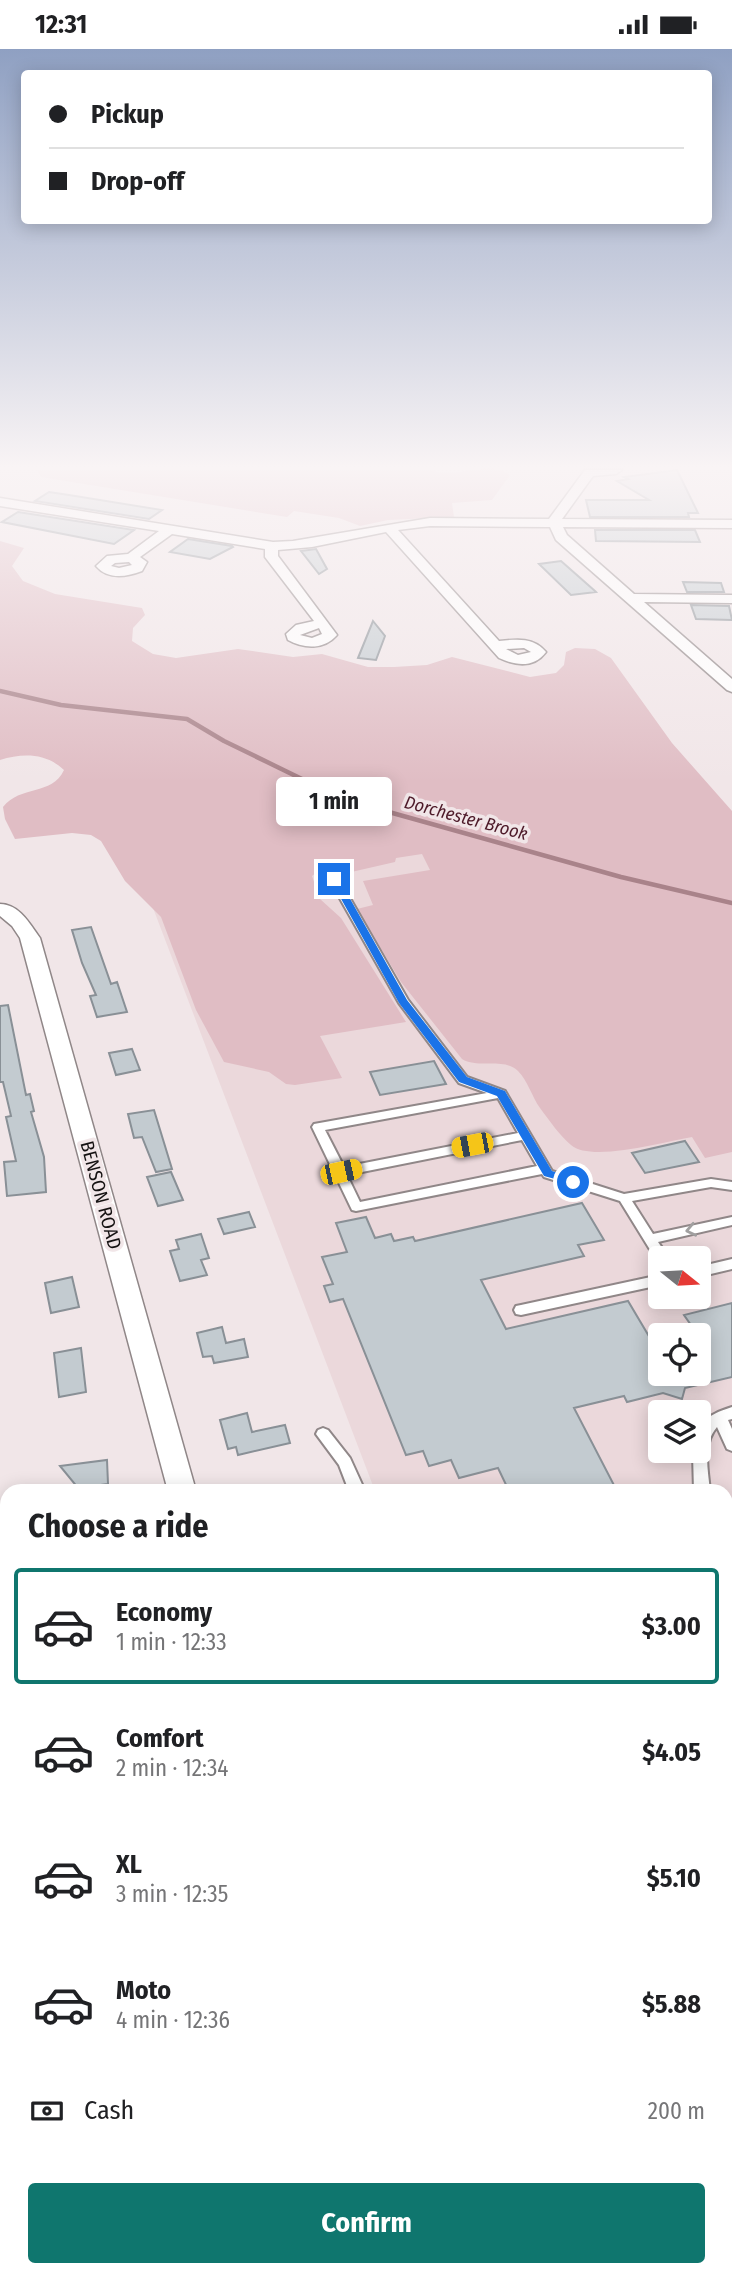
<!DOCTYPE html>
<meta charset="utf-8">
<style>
body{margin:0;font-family:"Fira Sans Condensed",sans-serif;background:#f2f2f2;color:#202124;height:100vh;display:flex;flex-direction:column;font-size:26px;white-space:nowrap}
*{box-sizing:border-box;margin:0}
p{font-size:23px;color:#757577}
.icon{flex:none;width:38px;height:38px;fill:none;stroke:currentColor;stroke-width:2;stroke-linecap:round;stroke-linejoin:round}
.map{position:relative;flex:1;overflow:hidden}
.sheet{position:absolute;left:0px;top:1435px;width:733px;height:793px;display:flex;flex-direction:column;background:#fff;border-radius:21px 21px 0 0;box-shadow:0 4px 18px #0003}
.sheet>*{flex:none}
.banner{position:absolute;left:21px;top:21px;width:691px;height:154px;border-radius:7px;box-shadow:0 4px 18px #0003;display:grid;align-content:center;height:154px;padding:0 28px;background:#fff}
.needle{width:46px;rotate:108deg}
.fabs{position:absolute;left:648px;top:1197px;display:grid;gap:14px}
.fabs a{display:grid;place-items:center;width:63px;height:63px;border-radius:7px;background:#fff;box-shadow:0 4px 18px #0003;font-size:35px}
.end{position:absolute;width:32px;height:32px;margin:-16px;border:9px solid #1a73e8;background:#fff;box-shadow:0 0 0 4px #fff}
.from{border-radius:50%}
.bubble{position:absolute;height:49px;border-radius:7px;background:#fff;box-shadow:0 4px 18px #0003;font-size:23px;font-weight:700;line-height:49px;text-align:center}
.car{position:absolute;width:21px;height:42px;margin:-21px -10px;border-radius:9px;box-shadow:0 0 5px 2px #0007;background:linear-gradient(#f5c518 24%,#345 0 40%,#f5c518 0 76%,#345 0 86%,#f5c518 0)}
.banner b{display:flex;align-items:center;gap:24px;height:66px;font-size:26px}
.banner b+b{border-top:2px solid #e0e0e0}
.banner i{width:18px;height:18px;background:#202124}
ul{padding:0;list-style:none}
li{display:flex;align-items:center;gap:21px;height:116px;margin:0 14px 10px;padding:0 14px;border:4px solid transparent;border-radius:7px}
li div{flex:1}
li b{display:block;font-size:26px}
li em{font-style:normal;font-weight:700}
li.current{border-color:#0f766e}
li>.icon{width:63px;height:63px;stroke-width:1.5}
h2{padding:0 28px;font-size:32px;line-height:84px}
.pay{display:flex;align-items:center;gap:18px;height:77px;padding:0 28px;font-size:26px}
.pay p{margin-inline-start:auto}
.cta{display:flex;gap:14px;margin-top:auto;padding:14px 28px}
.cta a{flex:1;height:80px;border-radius:7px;background:#0f766e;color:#fff;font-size:28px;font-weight:700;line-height:80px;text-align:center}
.status{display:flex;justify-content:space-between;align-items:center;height:49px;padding:0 35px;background:#fff;direction:ltr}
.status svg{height:19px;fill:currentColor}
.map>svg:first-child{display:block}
.built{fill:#ebd8db;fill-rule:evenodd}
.green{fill:#e0bdc4}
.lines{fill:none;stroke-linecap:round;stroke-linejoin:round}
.stream{stroke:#a9838a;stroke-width:4.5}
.building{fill:#c3cbd0;stroke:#899096;stroke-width:2}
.lane-casing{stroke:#908788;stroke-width:4}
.street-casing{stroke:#908788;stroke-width:3}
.secondary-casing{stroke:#908788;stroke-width:4}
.lane{fill:#fff;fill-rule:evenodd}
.street{fill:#fff;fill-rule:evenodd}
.secondary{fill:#fff;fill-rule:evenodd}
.oneway{stroke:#a1a0a0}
.route{fill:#1a73e8}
.labels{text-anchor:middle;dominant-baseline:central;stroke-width:7;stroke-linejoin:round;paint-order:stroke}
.far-water-label{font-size:18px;font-style:italic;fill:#4d1a29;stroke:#f1e6e8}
.street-label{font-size:19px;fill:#151212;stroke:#f1e6e8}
</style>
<div class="status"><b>12:31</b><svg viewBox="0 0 49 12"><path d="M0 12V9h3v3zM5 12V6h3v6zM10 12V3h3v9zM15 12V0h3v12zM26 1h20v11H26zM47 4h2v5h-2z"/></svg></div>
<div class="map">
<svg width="732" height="2227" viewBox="0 0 732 2227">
<rect width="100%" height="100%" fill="#f1e6e8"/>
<!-- built -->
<path class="built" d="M118,767L732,824V1550L726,1549V1442H375ZM660,1209H698V1248H660ZM660,1286H698V1325H660ZM660,1363H698V1402H660Z"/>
<!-- green -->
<path class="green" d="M37,421H430C455,431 488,410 510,426L492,451L452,454L454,468L388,471L360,477L339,469L294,462L287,468L41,428Z
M0,492L24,499L12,517L23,532L55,545L142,559L145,566L133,579L132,592L153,605L176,609L238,600L293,608L322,605L368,618H394L427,616L452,608L530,628L556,624L564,616L566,603L575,599L595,600L611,609L672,694L732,762V1103L705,1109L692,1088C667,1092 591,1114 571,1096C560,1087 549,1071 540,1059C532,1048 528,1032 518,1022C504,1008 478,1020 462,1010L401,933L357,860L373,856L363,832L430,821L422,805L396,809L395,813L347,824L331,818H323L312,827L320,850L341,869L406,973L320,987L342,1029L295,1036L286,1035L269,1023L224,1013L196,961L161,868L125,832L101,792L91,786L72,784L15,790L5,770L3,758C20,736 52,747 64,721C46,704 23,704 0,711Z
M0,1728L7,1729V2221H402L399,2227H0Z"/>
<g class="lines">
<!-- stream -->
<path class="stream" d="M0,642L61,656L187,670L224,692L304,731L371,758L621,828L732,854"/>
</g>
<!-- building -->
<path class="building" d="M677,421L698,464H688L689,468H590L586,451H649L617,432L628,430L624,428Z
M49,443L69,446L162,461L149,470L35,452Z
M18,463L134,481L114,495L2,473Z
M595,481H695L700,493L596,492Z
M188,490L232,497L233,498L210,510L170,503Z
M316,500L327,520L319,525L301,502Z
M561,512L595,542L596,543L571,546L539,515Z
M683,533L721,534L724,543H687Z
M691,556L729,557L732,571L696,570Z
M373,572L385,587L376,611L358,609Z
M91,878L111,935L117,933L127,963L97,968L90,947L96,946L82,914L72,881Z
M8,956L26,1046L30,1045L34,1062L31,1063L44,1108L46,1143L7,1147L4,1113L16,1112L6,1068L11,1067L3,1033H0V957Z
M132,1000L140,1021L116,1026L109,1004Z
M434,1012L446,1035L380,1046L370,1023Z
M154,1061L172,1120L156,1123L142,1088L134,1089L128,1065Z
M685,1092L699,1113L645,1124L632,1104Z
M171,1123L183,1151L158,1157L147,1128Z
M582,1154L604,1191L578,1196L584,1207L481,1231L506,1280L628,1252L653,1294L660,1292V1325H698V1286L684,1266L732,1254V1328L685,1339L682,1350L663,1344L627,1353L624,1347L574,1359L617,1442H509L498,1419L459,1429L451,1411L429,1417L423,1402L406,1406L343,1250L330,1253L324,1237L333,1235L322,1208L347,1203L336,1174L366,1168L375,1189L391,1185L394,1192L413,1188L415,1192Z
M249,1163L255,1178L224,1185L218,1170Z
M201,1185L209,1209L201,1211L207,1226L180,1232L170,1202L179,1200L176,1191Z
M72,1228L79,1258L51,1264L45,1234Z
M222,1278L226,1294L244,1290L248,1308L214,1314L212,1307L203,1308L197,1284Z
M81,1299L86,1343L59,1348L54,1304Z
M247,1364L252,1383L285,1376L290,1394L238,1406L236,1398L228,1400L220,1371Z
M107,1411L108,1435L78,1439L60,1417Z"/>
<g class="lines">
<defs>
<path id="lane" d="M334,827L339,830L408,951L467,1028L505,1042L552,1122L624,1145L711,1130L732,1133V1141L711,1138L632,1152L653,1185L732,1168V1176L658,1193L669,1209H660V1213L657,1212L620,1152L544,1128L542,1125L356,1162L352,1161L312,1078L314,1075L487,1044L459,1034L399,954L329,830ZM498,1049L518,1084L344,1118L325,1081ZM522,1091L537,1117L360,1153L347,1126Z
M732,1210V1220L698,1228V1218Z
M660,1226V1236L521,1266L516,1265L514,1261L516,1257L521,1256Z
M732,1358V1370L728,1371L732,1380V1402L727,1400L717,1378C702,1395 708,1421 710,1442H694L693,1405V1402H698C698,1372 705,1367 732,1358Z
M323,1379L328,1381L350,1409L365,1442H349L339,1416L316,1385L318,1381Z
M726,1510H732V1524H726Z"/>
<path id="street" d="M585,421H622L616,425L593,427L562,470L732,471V479L563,478L567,486L634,545L732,546V554L644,553L732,630V643L727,641L556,491L550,478L430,477L398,481L499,592C517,590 534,588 546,603C534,619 516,617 499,609L386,483L312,498L278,501V507L337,586C324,601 304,600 288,591L286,585L296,576L314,572L265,508V500L172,485L140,508L147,513L142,522C126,528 108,531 96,517L107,507L128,505L159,482L0,457V449L273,493L293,492L430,469L549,470ZM129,513L132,516L119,519L111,517L115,514ZM319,579L322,585L312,589L300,586ZM524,599L531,603L518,606L506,600Z
M0,855C19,855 30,875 40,889L196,1442H168L20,889L12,877L0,867Z"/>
<path id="secondary" d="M0,1479L7,1480V1516L0,1515Z
M726,1561H732V1601L726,1600Z"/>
</defs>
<!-- lane casing -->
<use href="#lane" class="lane-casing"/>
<!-- street casing -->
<use href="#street" class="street-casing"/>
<!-- secondary casing -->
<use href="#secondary" class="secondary-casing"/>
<!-- lane -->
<use href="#lane" class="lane"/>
<!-- street -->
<use href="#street" class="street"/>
<!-- secondary -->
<use href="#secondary" class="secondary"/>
</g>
<!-- one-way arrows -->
<defs><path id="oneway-chevron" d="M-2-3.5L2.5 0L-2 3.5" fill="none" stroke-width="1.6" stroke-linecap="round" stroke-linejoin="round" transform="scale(1.75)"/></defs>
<use class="oneway" href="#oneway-chevron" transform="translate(691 1181) rotate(168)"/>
<!-- sky -->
<linearGradient id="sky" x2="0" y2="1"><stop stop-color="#8fa0c2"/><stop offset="0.57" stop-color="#f9f4f5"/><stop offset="1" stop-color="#f9f4f5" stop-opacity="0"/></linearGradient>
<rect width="732" height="733" fill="url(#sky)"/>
<!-- route -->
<path class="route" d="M334,828L339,830L407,951L467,1028L505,1042L552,1122L577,1130V1136L544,1127L497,1047L459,1033L399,954L330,830Z"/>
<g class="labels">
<!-- far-water labels -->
<g class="far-water-label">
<text transform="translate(466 769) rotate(15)">Dorchester Brook</text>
</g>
<!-- street labels -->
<g class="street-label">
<text transform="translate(101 1146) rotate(75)">BENSON ROAD</text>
</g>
</g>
</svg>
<div class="fabs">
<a><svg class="needle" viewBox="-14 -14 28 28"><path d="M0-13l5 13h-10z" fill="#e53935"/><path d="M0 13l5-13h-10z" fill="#757577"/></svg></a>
<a><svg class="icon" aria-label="locate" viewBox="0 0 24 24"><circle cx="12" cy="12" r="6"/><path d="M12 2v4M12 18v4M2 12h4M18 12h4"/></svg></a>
<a><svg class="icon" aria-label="layers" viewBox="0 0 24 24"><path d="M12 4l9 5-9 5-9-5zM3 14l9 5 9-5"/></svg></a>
</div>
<i class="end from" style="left:573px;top:1133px"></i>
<i class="end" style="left:334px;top:830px"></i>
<div class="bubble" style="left:276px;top:728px;width:116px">1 min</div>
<i class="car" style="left:472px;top:1096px;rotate:259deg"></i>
<i class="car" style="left:341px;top:1123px;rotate:78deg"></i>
<div class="banner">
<b><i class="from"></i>Pickup</b>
<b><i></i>Drop-off</b>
</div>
<section class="sheet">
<h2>Choose a ride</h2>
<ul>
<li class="current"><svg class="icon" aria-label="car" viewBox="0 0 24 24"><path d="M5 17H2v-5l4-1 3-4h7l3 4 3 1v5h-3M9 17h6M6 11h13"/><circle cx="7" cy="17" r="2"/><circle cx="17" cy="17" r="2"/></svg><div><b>Economy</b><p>1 min · 12:33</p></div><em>$3.00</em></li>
<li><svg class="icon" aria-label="car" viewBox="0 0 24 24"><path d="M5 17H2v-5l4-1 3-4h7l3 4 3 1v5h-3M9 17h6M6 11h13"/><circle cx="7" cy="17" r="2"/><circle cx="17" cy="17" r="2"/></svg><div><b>Comfort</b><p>2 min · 12:34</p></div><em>$4.05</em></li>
<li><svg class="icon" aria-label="car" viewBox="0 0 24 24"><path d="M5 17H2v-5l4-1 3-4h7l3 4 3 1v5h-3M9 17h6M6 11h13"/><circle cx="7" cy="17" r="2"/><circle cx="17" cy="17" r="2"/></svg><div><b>XL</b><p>3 min · 12:35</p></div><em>$5.10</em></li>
<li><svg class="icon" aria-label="car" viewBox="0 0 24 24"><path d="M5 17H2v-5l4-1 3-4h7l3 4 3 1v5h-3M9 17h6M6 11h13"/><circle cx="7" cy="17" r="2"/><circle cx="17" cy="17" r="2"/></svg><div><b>Moto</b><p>4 min · 12:36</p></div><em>$5.88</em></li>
</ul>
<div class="pay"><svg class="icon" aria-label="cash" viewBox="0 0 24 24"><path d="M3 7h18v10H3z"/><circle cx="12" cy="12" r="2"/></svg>Cash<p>200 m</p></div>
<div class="cta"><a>Confirm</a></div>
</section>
</div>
